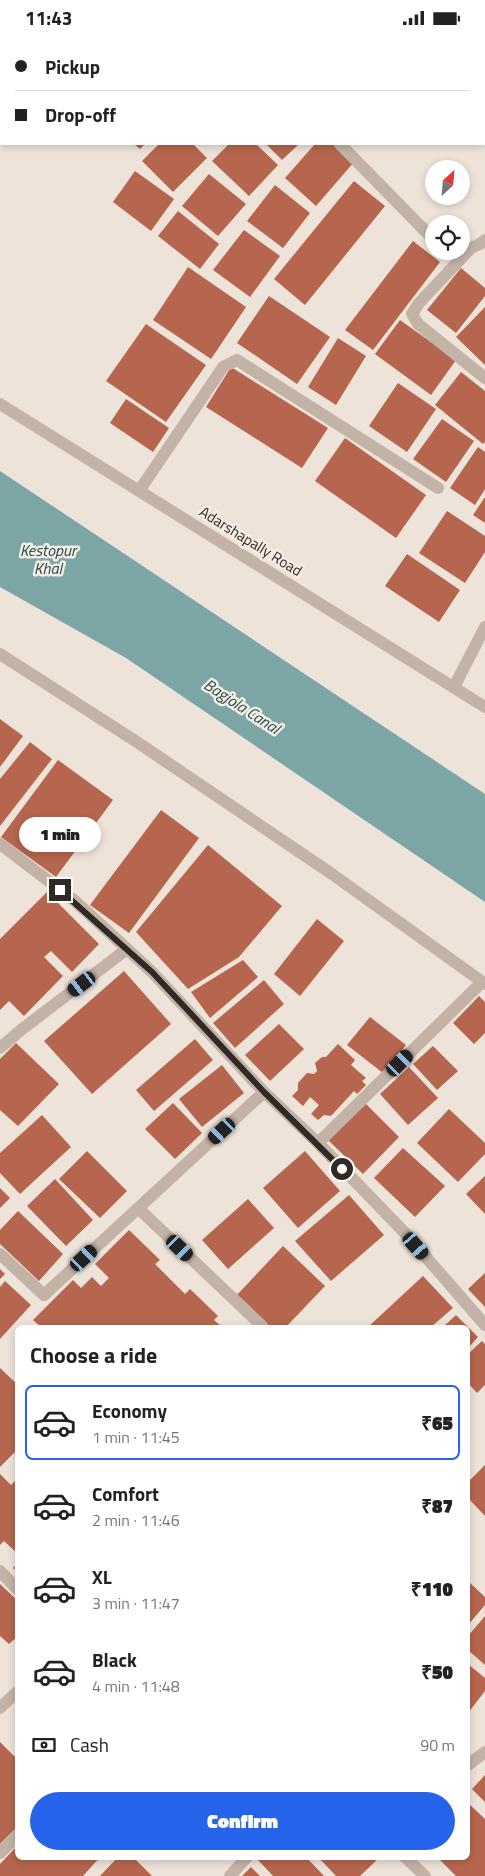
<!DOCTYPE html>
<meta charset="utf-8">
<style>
body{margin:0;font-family:"Titillium Web",sans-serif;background:#f6f6f6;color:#222;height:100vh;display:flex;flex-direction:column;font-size:19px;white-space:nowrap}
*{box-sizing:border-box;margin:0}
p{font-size:16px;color:#767676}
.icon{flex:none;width:28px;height:28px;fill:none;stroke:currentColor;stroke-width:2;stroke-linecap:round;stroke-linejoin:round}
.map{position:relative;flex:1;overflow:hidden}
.panel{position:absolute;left:15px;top:1290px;width:455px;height:535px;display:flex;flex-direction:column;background:#fff;border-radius:8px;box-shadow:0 2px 8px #0003}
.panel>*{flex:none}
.banner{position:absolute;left:0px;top:0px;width:485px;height:110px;box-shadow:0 2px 8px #0003;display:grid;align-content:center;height:110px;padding:0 15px;background:#fff}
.needle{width:32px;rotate:26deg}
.fabs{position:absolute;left:425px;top:125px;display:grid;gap:10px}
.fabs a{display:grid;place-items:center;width:45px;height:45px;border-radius:50%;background:#fff;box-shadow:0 2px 8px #0003;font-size:25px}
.end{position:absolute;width:22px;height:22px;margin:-11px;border:6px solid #312926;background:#fff;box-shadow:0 0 0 2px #fff}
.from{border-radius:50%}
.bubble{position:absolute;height:35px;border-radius:18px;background:#fff;box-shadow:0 2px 8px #0003;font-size:16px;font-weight:800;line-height:35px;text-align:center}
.car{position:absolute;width:15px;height:30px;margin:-15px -8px;border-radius:6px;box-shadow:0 0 4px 1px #0007;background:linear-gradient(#222 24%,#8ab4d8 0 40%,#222 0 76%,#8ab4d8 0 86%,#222 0)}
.banner b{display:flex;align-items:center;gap:18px;height:48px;font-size:19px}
.banner b+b{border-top:1px solid #e0e0e0}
.banner i{width:12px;height:12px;background:#222}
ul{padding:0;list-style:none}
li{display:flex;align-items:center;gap:15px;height:75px;margin:0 10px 8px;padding:0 5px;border:2px solid transparent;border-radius:8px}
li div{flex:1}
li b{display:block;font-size:19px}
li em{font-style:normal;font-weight:800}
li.selected{border-color:#2563eb}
li>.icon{width:45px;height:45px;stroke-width:1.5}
h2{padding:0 15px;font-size:22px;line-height:60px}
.pay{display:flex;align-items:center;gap:12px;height:55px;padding:0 15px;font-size:19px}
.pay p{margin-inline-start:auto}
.primary-button{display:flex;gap:10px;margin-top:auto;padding:10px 15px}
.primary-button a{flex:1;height:58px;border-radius:30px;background:#2563eb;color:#fff;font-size:20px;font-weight:800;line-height:58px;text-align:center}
.status{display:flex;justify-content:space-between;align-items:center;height:35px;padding:0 25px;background:#fff;direction:ltr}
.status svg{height:14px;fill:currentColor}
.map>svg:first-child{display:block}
.water{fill:#7ca5a6}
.building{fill:#b6664e}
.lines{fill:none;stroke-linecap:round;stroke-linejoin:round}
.service{stroke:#c3b3a7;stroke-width:12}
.minor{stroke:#c3b3a7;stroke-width:12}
.tertiary{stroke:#c3b3a7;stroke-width:12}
.route{stroke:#312926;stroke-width:6}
.labels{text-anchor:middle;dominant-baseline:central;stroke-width:5;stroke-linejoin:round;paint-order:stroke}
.street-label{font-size:15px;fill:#312926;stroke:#f6ede4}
.water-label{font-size:16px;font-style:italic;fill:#214a4c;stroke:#f6ede4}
</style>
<div class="status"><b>11:43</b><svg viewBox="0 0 49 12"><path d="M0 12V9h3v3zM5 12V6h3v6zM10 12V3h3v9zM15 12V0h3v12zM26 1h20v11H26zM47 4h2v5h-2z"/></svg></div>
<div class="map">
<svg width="485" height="1841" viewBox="0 0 485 1841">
<rect width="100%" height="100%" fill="#ede3d9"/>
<!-- water -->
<path class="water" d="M0,436L485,759V867L126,623L0,552Z"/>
<!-- building -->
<path class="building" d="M134,109H145L140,114Z
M159,109H193L207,123L173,157L142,126Z
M229,109H256L278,130L249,161L212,126Z
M266,109H299L282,125Z
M315,109H334L354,127L316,171L285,143Z
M135,136L174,164L151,196L113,167Z
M209,139L246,169L218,201L182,171Z
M354,146L385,171L305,270L274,244Z
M275,150L310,178L283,213L247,186Z
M178,176L219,209L200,234L158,201Z
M244,195L280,221L250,262L213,235Z
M413,206L440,227L373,315L345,295Z
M188,232L246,272L211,324L153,285Z
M461,233L485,253V261L456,298L427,275Z
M269,261L330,302L297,349L237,308Z
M485,272V330L456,302Z
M400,285L456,325L431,360L375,319Z
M146,289L206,330L166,387L106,346Z
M338,303L366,321L336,370L308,352Z
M231,332L328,393L302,433L206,372Z
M461,337L485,356V407L483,409L435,370Z
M398,348L436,374L407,417L369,391Z
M126,364L169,393L153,417L110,388Z
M442,384L474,406L446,447L413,424Z
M345,403L426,460L396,503L315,446Z
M478,412L485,417V454L475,470L450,453Z
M485,462V488L473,480Z
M447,476L485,501V517L465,548L419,518Z
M407,519L460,555L439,587L385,551Z
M0,684L23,701L0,732Z
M30,707L52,724L0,791V744Z
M58,725L113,765L56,842L1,802Z
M161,775L199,803L129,898L90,870Z
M208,810L282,871L239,922L188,954L136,897Z
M47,857L99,909L72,937L51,916L44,922L63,941L24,981L9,966L0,975V904Z
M317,884L344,906L300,961L274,939Z
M243,925L258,942L210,983L191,957Z
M124,936L171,989L92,1059L44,1006Z
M264,945L284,969L235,1013L213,988Z
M479,961L485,967V998L474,1009L453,988Z
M370,982L406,1010L383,1038L347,1010Z
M279,989L304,1014L270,1046L245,1020Z
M195,1004L213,1025L154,1076L136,1055Z
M16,1008L59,1049L18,1091L0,1075V1024Z
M338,1009L355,1025L351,1030L366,1043L362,1046L366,1050L357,1059L354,1056L331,1081L324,1080L318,1085L311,1079L319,1070L310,1062L303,1071L292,1061L298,1055V1048L307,1038L314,1039L317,1036L315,1028L322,1022H326Z
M433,1011L458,1036L437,1055L413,1029Z
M222,1030L244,1058L202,1092L179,1064Z
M409,1032L438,1063L408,1090L380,1059Z
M173,1068L202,1098L175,1124L145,1094Z
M365,1068L399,1102L363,1139L328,1105Z
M449,1074L485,1108V1119L458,1147L417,1108Z
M42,1080L71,1112L20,1159L0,1138V1118Z
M403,1113L445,1151L415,1182L374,1143Z
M87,1116L127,1156L100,1183L59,1144Z
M305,1116L340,1156L298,1193L263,1153Z
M485,1141V1179L466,1159Z
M55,1144L93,1185L66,1211L27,1171Z
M0,1153L10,1163L0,1173Z
M349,1160L384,1200L331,1246L295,1206Z
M248,1164L274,1193L228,1234L202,1205Z
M18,1176L63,1219L39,1246L0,1209V1195Z
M129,1195L160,1225L155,1229L185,1259L190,1254L218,1281L214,1285L222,1292H41L33,1285L73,1245L81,1253L92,1242L101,1251L109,1243L95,1229Z
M283,1211L325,1251L286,1292H270L236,1261Z
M0,1234L5,1239L0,1244Z
M485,1238V1272L468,1254Z
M423,1241L453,1273L431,1292H368Z
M5,1246L31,1270L0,1304V1252Z
M456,1280L478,1302L468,1313V1292H443Z
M482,1306L485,1309V1350L477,1358L468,1348V1319Z
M0,1333L18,1350V1414L0,1432Z
M485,1430V1481L468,1463V1447Z
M0,1439L11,1450L18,1443V1519L4,1506L0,1510Z
M18,1528V1537L13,1533Z
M468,1546L485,1562V1570L468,1590Z
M0,1549L18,1566V1601L9,1609L0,1601Z
M485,1581V1630L468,1615V1601Z
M468,1629L485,1643V1656L468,1678Z
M0,1707L18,1725V1791L0,1809Z
M485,1740V1767L472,1754Z
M468,1768L485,1784V1841H456L437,1822H468Z
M18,1810V1822H100L83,1841H0V1829Z
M118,1822H133L152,1841H100Z
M260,1822H306L324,1841H273L257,1824Z
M318,1822H380L360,1841H336Z
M251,1832L260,1841H242Z"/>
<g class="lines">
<!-- service -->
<path class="service" d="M454,652L485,592"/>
<!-- minor -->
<path class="minor" d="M239,0L240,1
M0,89L1,88
M340,109L434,205
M470,214L419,268L412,279L418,289L485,343
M463,216L480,209L485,205
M139,456L223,332L237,325L438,453
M0,619L137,707L332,839L485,949
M0,809L75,866L152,937L264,1057L318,1108L405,1198L485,1290
M0,1013L21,995L127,914
M318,1108L482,947
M138,1173L263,1292
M0,1219L44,1260L264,1057
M0,1536L18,1555
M0,1673L18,1656
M468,1730L485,1717
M0,1818L18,1800
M405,1822L425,1841
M230,1841L247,1822"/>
<!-- tertiary -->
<path class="tertiary" d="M0,369L485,672"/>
</g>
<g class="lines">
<!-- route -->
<path class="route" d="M60,855L152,937L264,1057L342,1134"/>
</g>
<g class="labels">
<!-- street labels -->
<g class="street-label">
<text transform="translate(251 506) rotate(32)">Adarshapally Road</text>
</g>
<!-- water labels -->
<g class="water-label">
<text x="48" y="515">Kestopur<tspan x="48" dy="18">Khal</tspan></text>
<text transform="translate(242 671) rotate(33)">Bagjola Canal</text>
</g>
</g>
</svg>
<div class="fabs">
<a><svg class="needle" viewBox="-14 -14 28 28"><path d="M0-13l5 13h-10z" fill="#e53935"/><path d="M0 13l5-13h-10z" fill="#767676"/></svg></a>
<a><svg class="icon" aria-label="locate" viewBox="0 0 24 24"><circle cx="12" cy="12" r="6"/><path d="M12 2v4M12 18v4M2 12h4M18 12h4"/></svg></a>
</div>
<i class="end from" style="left:342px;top:1134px"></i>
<i class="end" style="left:60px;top:855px"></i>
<div class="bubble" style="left:19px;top:782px;width:82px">1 min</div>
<i class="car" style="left:82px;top:949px;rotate:233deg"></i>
<i class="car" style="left:400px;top:1028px;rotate:45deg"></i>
<i class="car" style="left:222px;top:1096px;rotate:227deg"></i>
<i class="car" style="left:416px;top:1211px;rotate:139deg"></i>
<i class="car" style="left:180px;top:1213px;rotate:134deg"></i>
<i class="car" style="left:84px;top:1223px;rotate:47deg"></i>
<div class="banner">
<b><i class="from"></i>Pickup</b>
<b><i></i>Drop-off</b>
</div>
<section class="panel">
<h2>Choose a ride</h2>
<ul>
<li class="selected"><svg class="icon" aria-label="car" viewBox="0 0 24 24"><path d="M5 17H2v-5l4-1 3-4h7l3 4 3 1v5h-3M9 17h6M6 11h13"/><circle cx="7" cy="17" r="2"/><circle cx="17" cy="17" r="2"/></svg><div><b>Economy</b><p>1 min · 11:45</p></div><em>₹65</em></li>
<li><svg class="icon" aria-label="car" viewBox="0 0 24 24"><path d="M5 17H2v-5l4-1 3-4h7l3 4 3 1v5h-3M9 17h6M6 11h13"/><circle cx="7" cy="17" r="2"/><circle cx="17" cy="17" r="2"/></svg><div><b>Comfort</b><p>2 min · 11:46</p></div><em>₹87</em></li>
<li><svg class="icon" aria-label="car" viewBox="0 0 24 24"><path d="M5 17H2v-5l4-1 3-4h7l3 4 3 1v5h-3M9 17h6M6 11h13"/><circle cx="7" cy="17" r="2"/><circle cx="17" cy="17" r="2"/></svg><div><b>XL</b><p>3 min · 11:47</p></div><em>₹110</em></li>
<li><svg class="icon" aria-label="car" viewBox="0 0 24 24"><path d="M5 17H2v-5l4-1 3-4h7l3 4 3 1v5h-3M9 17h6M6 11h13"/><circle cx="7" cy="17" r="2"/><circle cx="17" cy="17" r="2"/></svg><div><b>Black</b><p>4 min · 11:48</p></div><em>₹50</em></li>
</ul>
<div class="pay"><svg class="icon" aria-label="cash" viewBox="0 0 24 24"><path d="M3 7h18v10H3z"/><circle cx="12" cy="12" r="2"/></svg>Cash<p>90 m</p></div>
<div class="primary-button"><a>Confirm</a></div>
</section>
</div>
